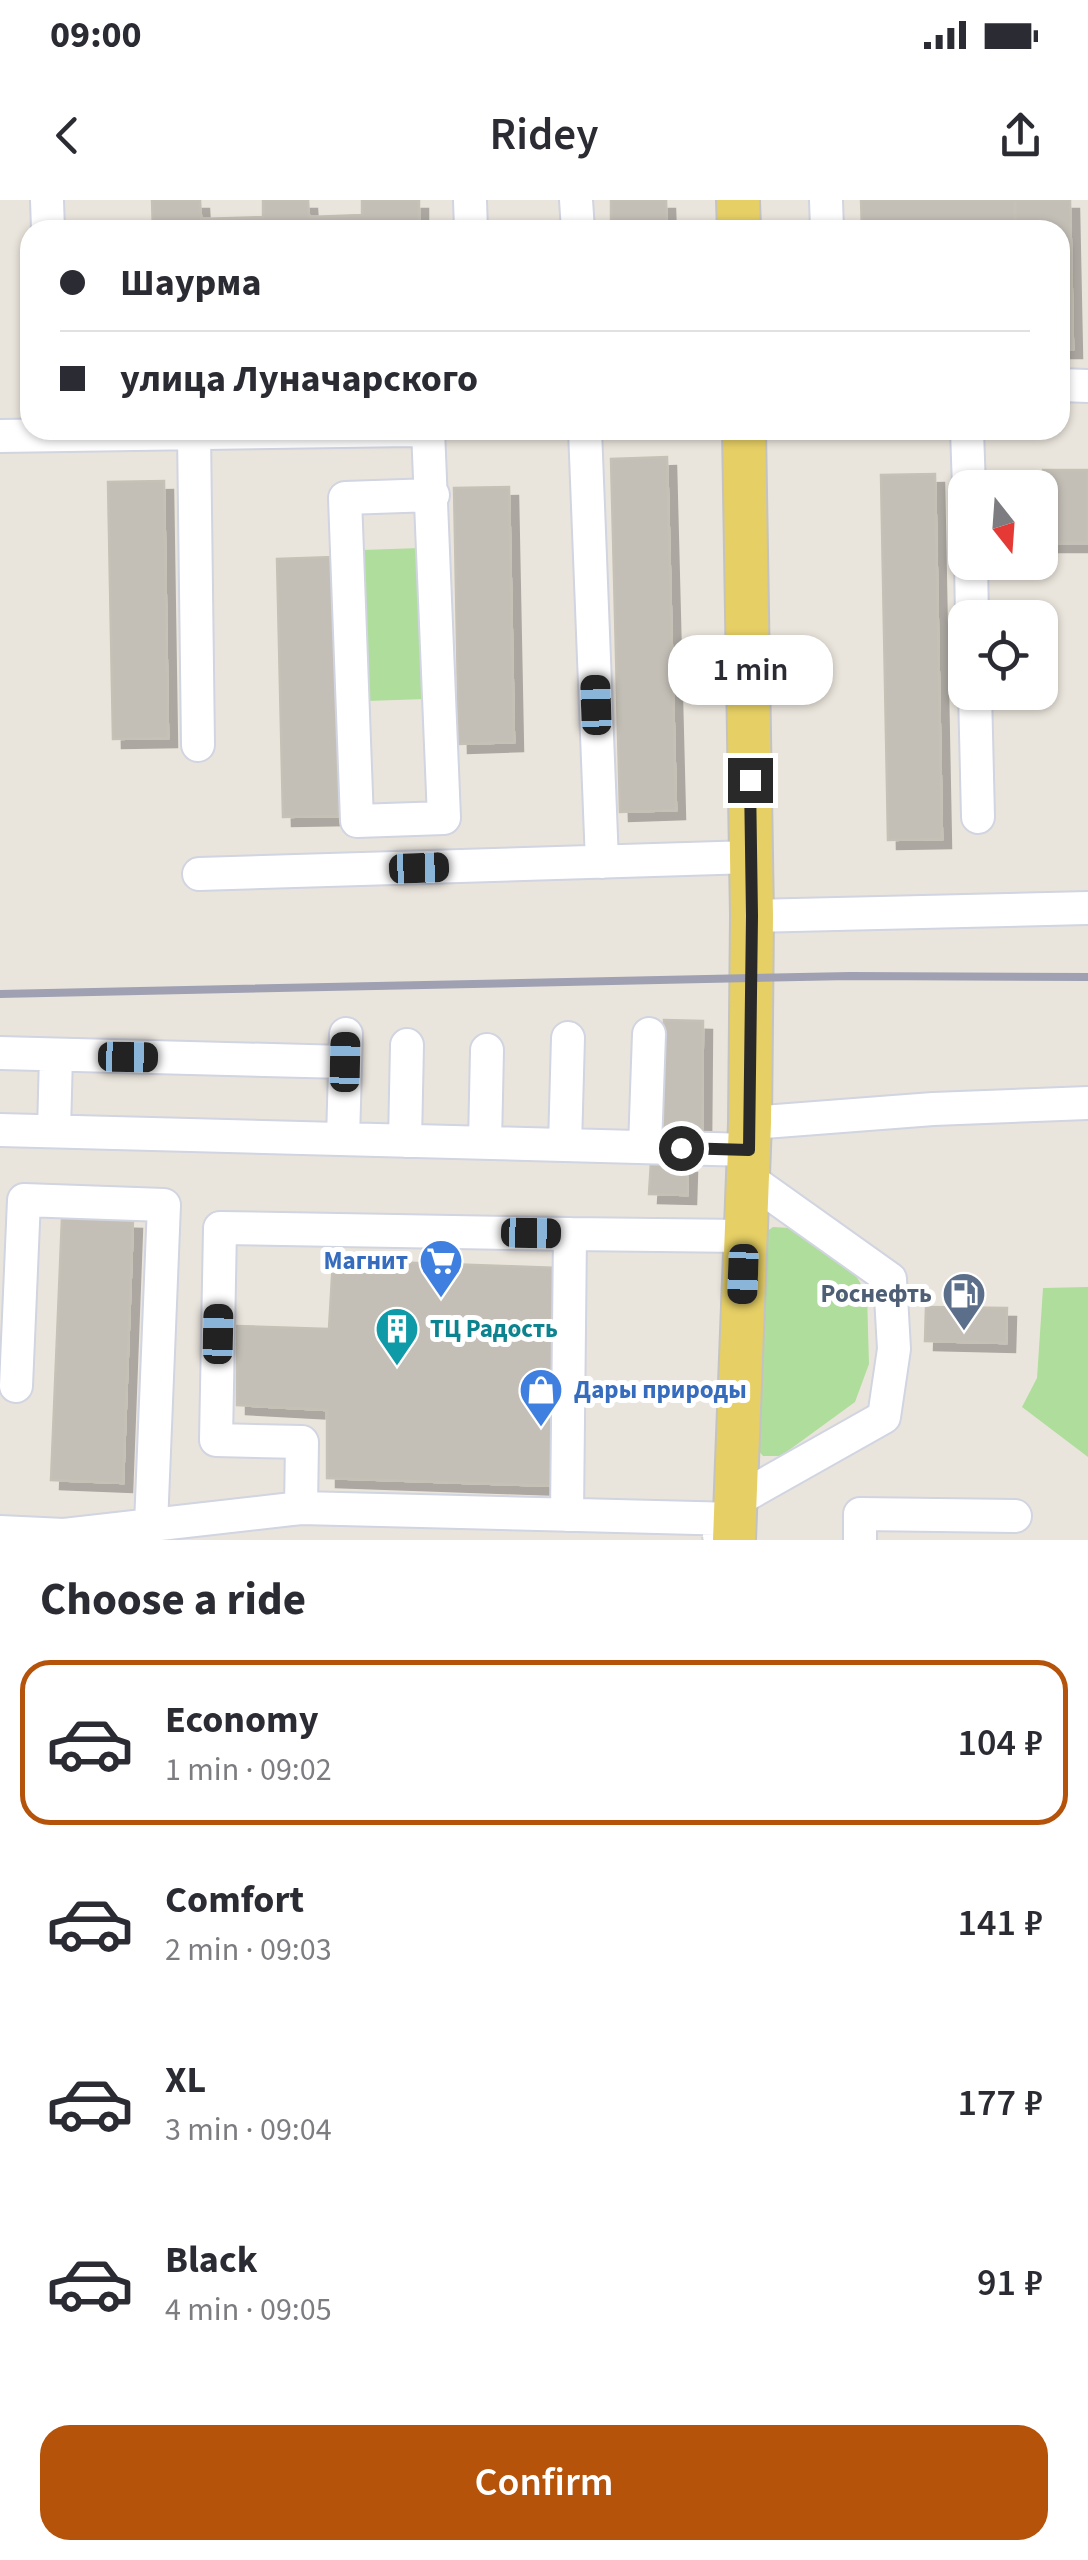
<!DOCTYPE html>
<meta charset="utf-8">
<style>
body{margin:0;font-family:"Source Sans 3",sans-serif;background:#f7f7f7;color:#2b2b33;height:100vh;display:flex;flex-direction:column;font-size:38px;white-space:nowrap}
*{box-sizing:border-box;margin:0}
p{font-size:32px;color:#7c7c81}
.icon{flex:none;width:55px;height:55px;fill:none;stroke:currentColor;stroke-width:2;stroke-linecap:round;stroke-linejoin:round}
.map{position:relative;height:1340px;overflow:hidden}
.panel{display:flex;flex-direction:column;background:#fff;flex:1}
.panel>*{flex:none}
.banner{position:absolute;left:20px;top:20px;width:1050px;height:220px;border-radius:30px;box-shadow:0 2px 8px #0004;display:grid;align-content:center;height:220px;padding:0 40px;background:#fff}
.needle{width:65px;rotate:163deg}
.tools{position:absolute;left:948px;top:270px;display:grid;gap:20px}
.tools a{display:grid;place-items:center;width:110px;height:110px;border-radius:20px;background:#fff;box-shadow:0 2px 8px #0004;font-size:50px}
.end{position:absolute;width:45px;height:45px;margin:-22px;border:12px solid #292929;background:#fff;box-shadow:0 0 0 5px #fff}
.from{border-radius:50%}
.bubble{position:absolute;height:70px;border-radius:30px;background:#fff;box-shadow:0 2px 8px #0004;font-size:32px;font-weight:600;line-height:70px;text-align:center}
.car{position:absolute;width:30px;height:60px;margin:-30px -15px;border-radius:12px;box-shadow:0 0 8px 2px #0007;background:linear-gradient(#222 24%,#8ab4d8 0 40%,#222 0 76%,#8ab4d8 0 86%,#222 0)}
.banner b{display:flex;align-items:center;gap:35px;height:95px;font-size:38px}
.banner b+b{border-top:2px solid #e1e1e2}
.banner i{width:25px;height:25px;background:#2b2b33}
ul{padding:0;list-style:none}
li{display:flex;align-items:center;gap:30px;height:165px;margin:0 20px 15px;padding:0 20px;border:5px solid transparent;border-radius:30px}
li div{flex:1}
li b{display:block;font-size:38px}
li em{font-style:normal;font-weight:600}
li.current{border-color:#b45309}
li>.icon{width:90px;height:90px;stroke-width:1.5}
h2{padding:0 40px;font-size:45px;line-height:120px}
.primary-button{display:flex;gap:20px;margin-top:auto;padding:20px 40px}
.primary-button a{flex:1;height:115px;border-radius:30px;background:#b45309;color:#fff;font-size:40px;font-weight:600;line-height:115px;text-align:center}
.status{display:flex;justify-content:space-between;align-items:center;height:70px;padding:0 50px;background:#fff;direction:ltr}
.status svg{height:28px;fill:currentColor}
header{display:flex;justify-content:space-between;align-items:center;height:130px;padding:0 40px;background:#fff;font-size:45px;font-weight:600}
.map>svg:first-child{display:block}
.green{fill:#afdd9c}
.building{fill:#c3bfb7;stroke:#c6c1b6;stroke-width:2.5;filter:url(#shadow)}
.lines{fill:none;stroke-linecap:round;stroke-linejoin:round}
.minor-casing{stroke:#d1d4e1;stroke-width:36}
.major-casing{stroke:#c3c3c3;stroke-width:46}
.minor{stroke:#fff;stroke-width:32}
.major{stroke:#e6cf65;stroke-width:42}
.rail{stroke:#9fa1b2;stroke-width:8}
.route{stroke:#292929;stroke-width:12}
.labels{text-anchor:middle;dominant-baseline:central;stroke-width:10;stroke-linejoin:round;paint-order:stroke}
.shop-label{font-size:25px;font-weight:bold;fill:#366cbe;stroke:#fff;text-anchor:end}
.service-label{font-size:25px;font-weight:bold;fill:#4e5e75;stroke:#fff;text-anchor:end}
.culture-label{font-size:25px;font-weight:bold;fill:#0d838f;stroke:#fff;text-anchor:start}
</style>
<div class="status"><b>09:00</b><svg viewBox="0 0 49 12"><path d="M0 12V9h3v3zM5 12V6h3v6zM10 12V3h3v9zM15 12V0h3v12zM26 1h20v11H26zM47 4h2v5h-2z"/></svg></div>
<header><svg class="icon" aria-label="back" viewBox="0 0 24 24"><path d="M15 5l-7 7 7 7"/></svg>Ridey<svg class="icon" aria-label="share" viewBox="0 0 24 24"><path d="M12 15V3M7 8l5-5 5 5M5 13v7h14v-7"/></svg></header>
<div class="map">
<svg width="1088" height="1340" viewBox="0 0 1088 1340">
<defs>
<filter id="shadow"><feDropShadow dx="9" dy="9" stdDeviation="0" flood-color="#0004"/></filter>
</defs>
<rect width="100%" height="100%" fill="#eae5dc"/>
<!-- green -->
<path class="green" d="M420,348L425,499L367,501L362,350Z
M773,1027L790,1028L850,1066L867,1094L869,1164L855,1202L781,1256H763L753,1244L757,1038Z
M1088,1087V1257L1022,1207L1037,1178L1043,1088Z"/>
<!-- building -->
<path class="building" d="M152,0H200L201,19L263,17V0H308L309,17L362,15V0H419V30H153Z
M611,0H666L667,30H611Z
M861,0H1015V30H862Z
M1015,0H1070L1073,149H1060V30H1015Z
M667,257L676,610L620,612L611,259Z
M1043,270H1088V343H1043Z
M935,274L942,639L888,640L881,275Z
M164,281L168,538L113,539L108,282Z
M509,287L514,542L459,544L454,288Z
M333,357L338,616L283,617L277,359Z
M664,820L703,821L702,937L663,936Z
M651,962L688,964L687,995L649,994Z
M62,1018L133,1020L123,1283L51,1280Z
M333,1060L558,1068L554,1286L327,1278V1210L237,1205V1126L329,1129Z
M926,1107L1007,1108L1006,1143L925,1141Z"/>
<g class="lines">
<defs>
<path id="minor" d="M47,0L48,30
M470,0L471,30
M576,0L578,30
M826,0L827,30
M1060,185L1088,186
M428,230L444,618L357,621L345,298L433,295
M585,230L602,662
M967,230L969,288
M194,233L198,545
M0,236L413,230
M971,362L972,418
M975,492L978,617
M199,674L751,657
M752,716L1088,708
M0,853L345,862
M750,923L933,909L1088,903
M0,930L749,950
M54,931L56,855
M343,939L346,834
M405,941L407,845
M485,943L487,850
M565,945L568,838
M645,947L649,834
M16,1186L24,1000L164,1005L151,1325
M737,1300L884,1217L894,1149L890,1079L748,978
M301,1308L302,1242L216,1240L220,1028L570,1034
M567,1315L570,1034L744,1036
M0,1332L64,1335L301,1308L736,1319L719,1335
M860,1340V1314L1015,1316"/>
<path id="major" d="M738,0L739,30
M734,1340L750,923L752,716L744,230"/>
</defs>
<!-- minor casing -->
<use href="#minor" class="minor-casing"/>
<!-- major casing -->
<use href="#major" class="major-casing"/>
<!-- minor -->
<use href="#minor" class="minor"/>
<!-- major -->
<use href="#major" class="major"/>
<!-- rail -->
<path class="rail" d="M0,794L850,776L1088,777"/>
</g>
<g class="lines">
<!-- route -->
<path class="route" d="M681,948L749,950L752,716L750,580"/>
</g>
<!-- icons -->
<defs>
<symbol id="supermarket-pin" viewBox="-11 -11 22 30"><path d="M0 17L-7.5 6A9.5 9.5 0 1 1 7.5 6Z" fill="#3f7fe0" stroke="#fff"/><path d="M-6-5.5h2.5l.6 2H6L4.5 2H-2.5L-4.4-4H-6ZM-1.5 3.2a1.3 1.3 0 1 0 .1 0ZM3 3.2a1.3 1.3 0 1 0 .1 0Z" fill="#fff"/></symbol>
<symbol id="fuel-pin" viewBox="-11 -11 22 30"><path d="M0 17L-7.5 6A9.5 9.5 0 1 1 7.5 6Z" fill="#5c6f8a" stroke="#fff"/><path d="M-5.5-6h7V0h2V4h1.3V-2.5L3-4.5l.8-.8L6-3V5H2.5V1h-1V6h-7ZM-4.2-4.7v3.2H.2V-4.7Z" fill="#fff"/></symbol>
<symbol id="building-pin" viewBox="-11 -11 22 30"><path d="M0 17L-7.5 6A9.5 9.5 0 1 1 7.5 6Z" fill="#0f9aa8" stroke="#fff"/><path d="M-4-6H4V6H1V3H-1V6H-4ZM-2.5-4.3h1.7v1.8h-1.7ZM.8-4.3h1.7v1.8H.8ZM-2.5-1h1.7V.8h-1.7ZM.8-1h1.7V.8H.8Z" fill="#fff"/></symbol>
<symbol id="shop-pin" viewBox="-11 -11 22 30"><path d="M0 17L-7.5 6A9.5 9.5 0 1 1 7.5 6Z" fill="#3f7fe0" stroke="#fff"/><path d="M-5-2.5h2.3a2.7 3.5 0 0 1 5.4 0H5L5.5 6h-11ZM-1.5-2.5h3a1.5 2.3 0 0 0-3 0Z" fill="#fff"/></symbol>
</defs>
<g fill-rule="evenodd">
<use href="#supermarket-pin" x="416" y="1036" width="50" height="68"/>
<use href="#fuel-pin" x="939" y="1069" width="50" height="68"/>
<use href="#building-pin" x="372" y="1104" width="50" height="68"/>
<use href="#shop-pin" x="516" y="1165" width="50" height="68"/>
</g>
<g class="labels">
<!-- shop labels -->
<g class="shop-label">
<text x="408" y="1061">Магнит</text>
<text x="574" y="1190" text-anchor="start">Дары природы</text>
</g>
<!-- service labels -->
<g class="service-label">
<text x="932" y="1094">Роснефть</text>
</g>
<!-- culture labels -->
<g class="culture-label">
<text x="430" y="1129">ТЦ Радость</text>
</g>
</g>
</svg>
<div class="tools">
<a><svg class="needle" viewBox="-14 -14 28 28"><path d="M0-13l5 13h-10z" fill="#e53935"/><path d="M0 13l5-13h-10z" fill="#7c7c81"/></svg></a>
<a><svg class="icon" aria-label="locate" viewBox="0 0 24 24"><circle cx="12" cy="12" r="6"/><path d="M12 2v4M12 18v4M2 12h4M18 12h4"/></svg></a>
</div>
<i class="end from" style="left:681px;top:948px"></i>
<i class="end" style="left:750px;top:580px"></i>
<div class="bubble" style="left:668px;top:435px;width:165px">1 min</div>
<i class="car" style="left:596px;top:505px;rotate:358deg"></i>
<i class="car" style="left:419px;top:668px;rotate:88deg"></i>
<i class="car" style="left:128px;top:857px;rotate:91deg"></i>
<i class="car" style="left:345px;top:862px;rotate:1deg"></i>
<i class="car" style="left:531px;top:1033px;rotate:91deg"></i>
<i class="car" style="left:743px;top:1074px;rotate:182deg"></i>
<i class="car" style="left:218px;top:1134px;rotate:1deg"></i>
<div class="banner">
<b><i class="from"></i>Шаурма</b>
<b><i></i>улица Луначарского</b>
</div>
</div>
<section class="panel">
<h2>Choose a ride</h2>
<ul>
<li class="current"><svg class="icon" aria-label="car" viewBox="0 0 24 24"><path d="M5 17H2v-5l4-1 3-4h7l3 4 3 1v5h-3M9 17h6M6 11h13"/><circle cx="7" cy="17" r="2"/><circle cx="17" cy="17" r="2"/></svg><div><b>Economy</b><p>1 min · 09:02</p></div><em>104 ₽</em></li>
<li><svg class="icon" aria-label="car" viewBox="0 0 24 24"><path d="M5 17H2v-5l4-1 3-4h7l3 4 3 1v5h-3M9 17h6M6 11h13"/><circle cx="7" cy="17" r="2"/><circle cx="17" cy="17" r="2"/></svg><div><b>Comfort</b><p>2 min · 09:03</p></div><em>141 ₽</em></li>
<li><svg class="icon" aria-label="car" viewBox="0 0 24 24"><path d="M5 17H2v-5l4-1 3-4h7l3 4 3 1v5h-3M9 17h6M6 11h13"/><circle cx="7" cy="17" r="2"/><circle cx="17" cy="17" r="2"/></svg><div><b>XL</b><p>3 min · 09:04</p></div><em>177 ₽</em></li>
<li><svg class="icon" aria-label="car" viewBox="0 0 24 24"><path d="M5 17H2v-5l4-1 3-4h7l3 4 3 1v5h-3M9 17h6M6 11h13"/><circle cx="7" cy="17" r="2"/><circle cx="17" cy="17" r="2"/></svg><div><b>Black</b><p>4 min · 09:05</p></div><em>91 ₽</em></li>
</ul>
<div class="primary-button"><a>Confirm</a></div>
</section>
